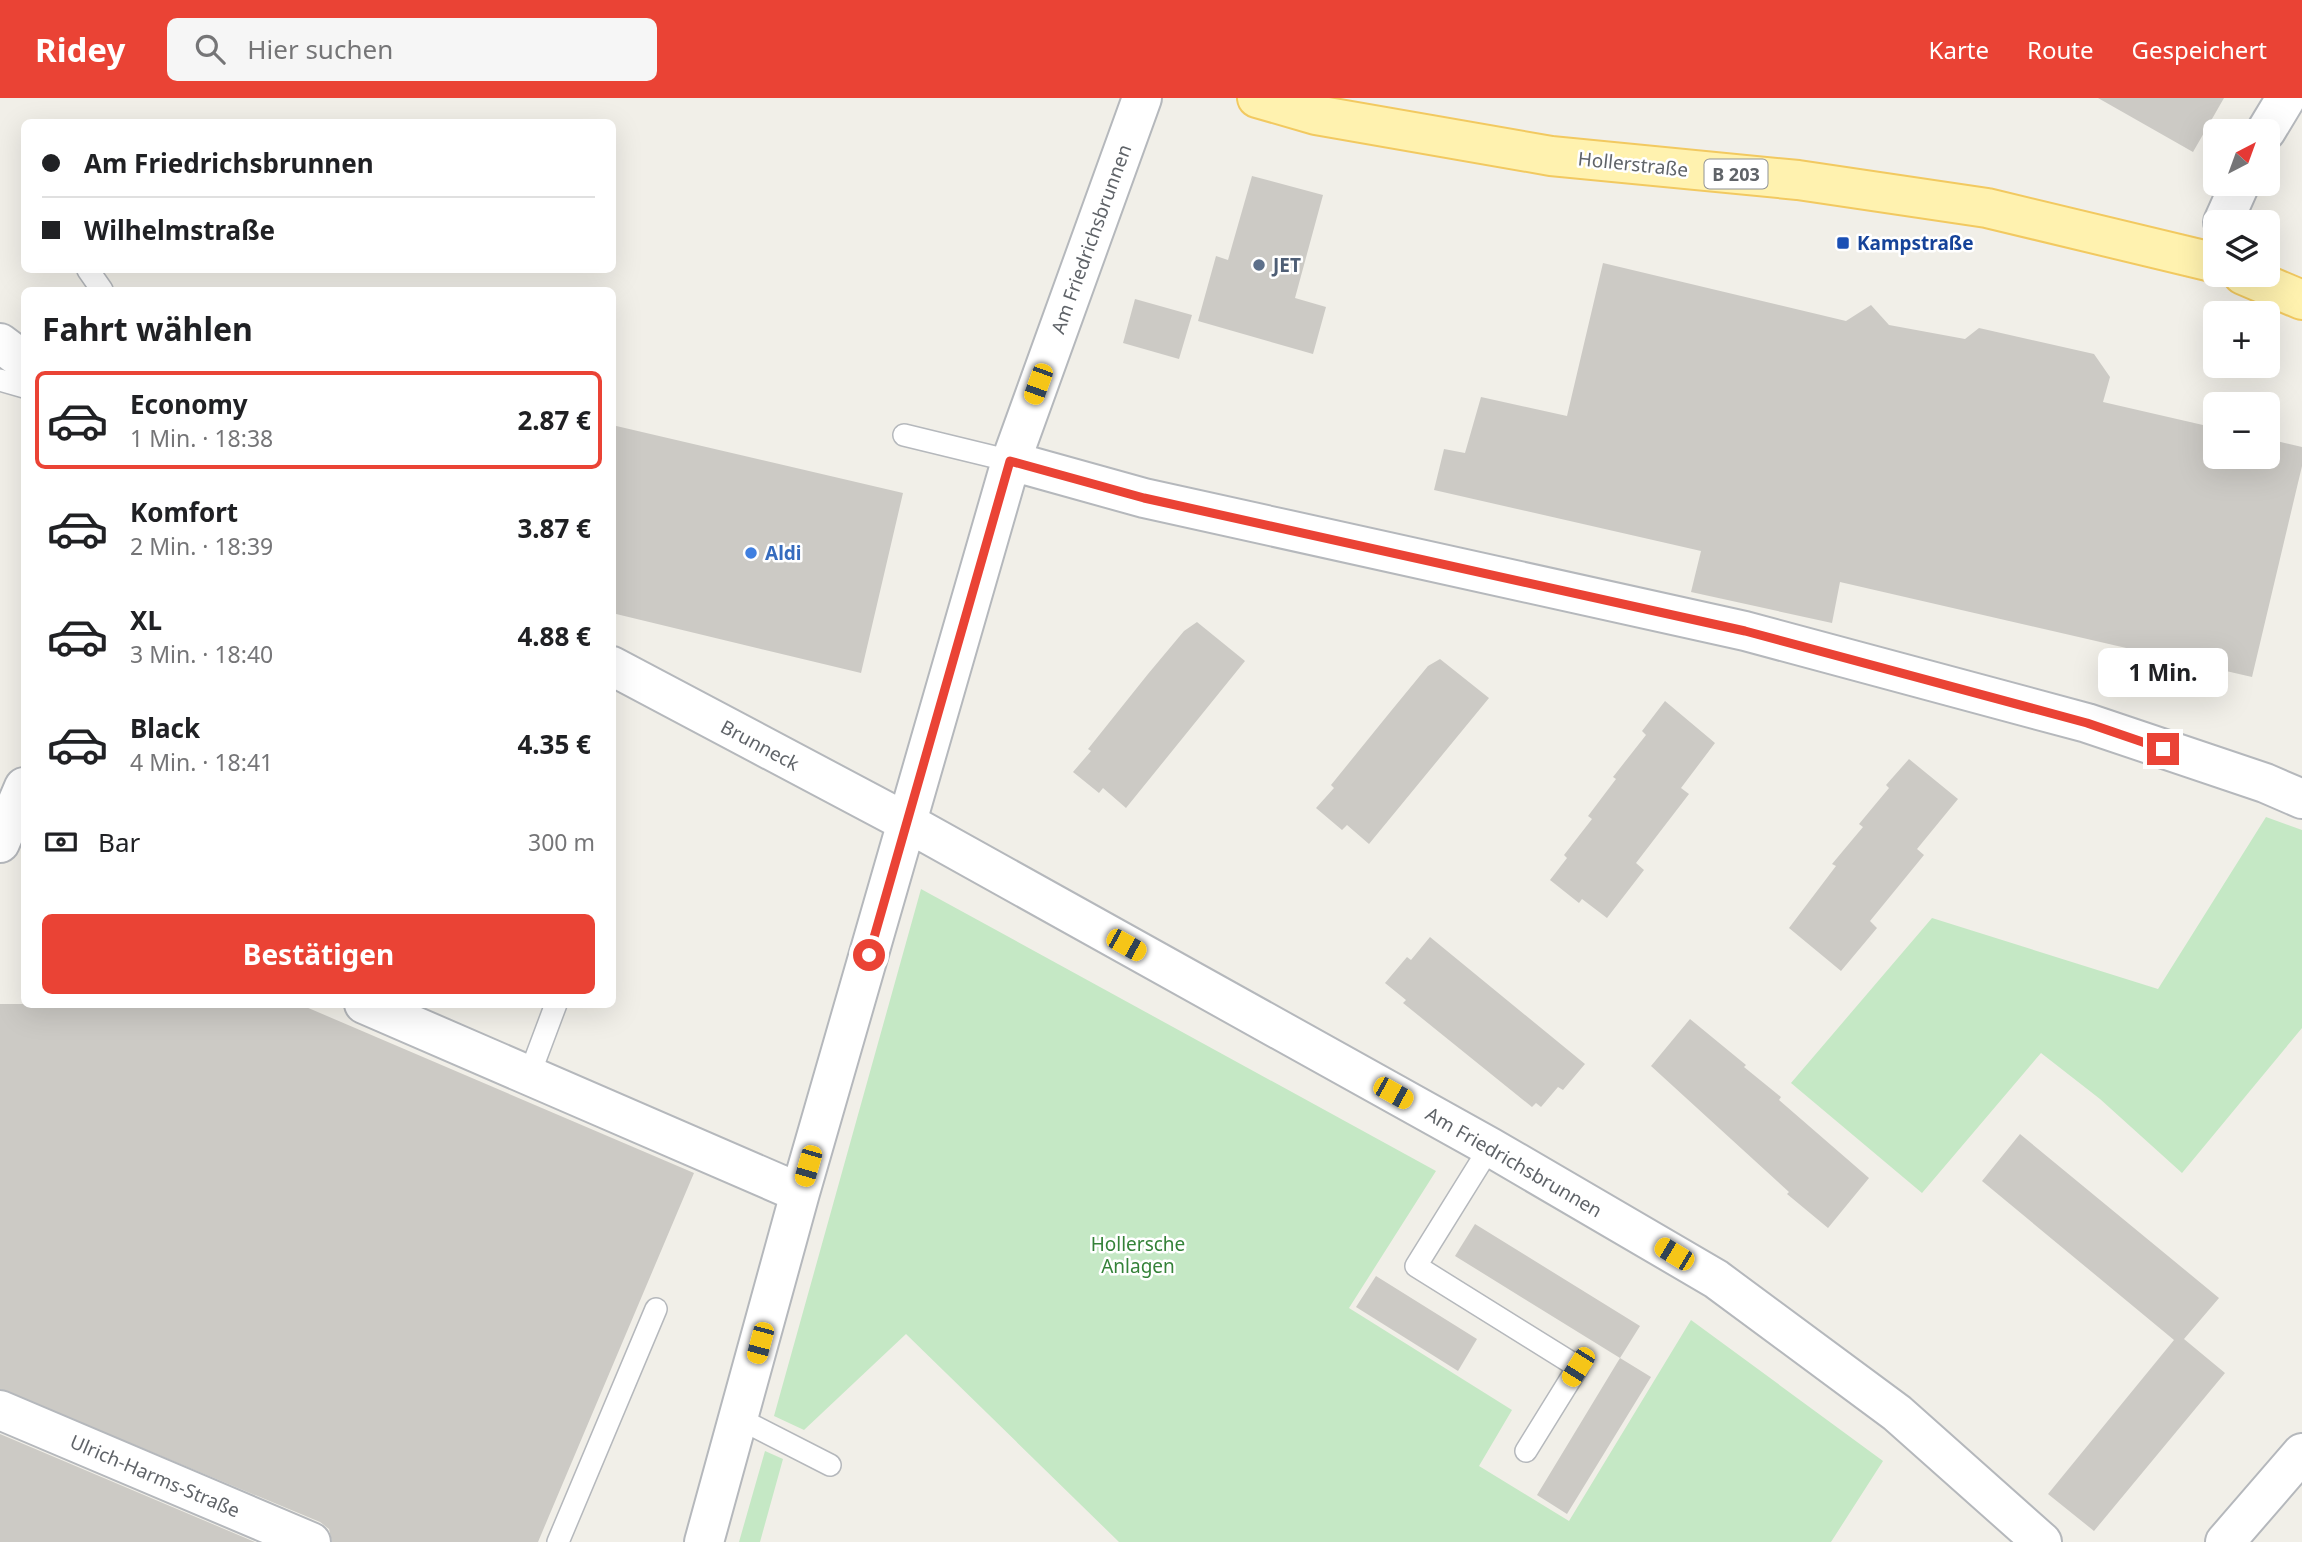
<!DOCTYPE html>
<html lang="de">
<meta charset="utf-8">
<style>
body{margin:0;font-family:"Noto Sans",sans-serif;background:#f6f6f6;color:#202124;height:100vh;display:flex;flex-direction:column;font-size:26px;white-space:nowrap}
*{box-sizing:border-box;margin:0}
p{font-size:23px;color:#757577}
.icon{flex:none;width:38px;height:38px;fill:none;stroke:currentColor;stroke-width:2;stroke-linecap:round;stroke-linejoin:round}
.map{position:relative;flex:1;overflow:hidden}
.drawer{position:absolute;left:21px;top:189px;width:595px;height:721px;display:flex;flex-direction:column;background:#fff;border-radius:10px;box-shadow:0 7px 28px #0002}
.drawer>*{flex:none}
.top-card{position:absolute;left:21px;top:21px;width:595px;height:154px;border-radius:10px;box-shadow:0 7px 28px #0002;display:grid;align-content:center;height:154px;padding:0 21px;background:#fff}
.needle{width:46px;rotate:41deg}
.fabs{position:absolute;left:2203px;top:21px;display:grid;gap:14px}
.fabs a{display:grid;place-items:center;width:77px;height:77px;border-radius:10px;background:#fff;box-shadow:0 7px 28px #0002;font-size:35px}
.end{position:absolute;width:32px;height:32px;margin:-16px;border:9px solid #ea4335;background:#fff;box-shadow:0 0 0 4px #fff}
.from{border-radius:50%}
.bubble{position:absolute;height:49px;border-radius:10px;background:#fff;box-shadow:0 7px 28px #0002;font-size:23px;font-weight:700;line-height:49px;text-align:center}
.car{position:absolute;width:21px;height:42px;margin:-21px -10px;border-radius:9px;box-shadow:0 0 5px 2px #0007;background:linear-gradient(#f5c518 24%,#345 0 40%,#f5c518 0 76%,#345 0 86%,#f5c518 0)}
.top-card b{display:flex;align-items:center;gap:24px;height:66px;font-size:26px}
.top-card b+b{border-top:2px solid #e0e0e0}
.top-card i{width:18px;height:18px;background:#202124}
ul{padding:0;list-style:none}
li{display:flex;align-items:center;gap:21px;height:98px;margin:0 14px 10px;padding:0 7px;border:4px solid transparent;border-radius:10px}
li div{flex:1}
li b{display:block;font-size:26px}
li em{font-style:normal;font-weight:700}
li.active{border-color:#ea4335}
li>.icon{width:63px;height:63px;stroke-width:1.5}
h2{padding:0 21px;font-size:32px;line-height:84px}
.pay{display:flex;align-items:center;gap:18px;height:77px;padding:0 21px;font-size:26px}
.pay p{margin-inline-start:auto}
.cta{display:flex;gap:14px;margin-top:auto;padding:14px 21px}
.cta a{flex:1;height:80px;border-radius:10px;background:#ea4335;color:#fff;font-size:28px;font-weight:700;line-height:80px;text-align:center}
header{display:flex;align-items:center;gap:42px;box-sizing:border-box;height:98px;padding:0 35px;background:#ea4335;color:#fff}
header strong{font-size:33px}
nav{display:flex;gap:38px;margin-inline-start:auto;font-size:24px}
.search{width:490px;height:63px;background:#f6f6f6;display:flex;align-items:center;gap:18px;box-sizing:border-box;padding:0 24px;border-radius:10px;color:#757577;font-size:26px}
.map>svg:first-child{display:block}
.green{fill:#c5e8c5}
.building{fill:#cccac5}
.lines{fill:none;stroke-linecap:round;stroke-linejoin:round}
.service-casing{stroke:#b5b8bc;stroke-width:24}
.minor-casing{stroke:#b5b8bc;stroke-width:42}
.primary-casing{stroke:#f2c960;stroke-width:42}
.service{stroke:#fff;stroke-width:21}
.minor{stroke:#fff;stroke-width:38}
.primary{stroke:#fff2af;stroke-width:38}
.route{stroke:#ea4335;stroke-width:9}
.transit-dot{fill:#1a4fb4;stroke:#fff;stroke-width:2.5}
.service-dot{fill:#5c6f8a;stroke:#fff;stroke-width:2.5}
.shop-dot{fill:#3f7fe0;stroke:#fff;stroke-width:2.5}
.labels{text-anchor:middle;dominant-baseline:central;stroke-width:5;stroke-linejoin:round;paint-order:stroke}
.shield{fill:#fff;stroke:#8f9295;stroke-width:2}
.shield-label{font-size:18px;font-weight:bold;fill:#5f6368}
.street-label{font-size:19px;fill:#5f6368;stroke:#fff}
.transit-label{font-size:19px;font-weight:bold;fill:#164399;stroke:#fff;text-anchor:start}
.service-label{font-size:19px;font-weight:bold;fill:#4e5e75;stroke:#fff;text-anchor:start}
.shop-label{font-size:19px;font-weight:bold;fill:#366cbe;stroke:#fff;text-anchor:start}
.park-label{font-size:19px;fill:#348238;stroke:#fff}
</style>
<header>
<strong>Ridey</strong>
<div class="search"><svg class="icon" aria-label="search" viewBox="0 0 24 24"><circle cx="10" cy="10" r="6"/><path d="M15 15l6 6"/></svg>Hier suchen</div>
<nav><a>Karte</a><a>Route</a><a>Gespeichert</a></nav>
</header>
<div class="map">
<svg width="2302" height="1444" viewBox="0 0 2302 1444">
<rect width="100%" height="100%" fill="#f1efe8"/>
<!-- green -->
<path class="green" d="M2266,719L2302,732V930L2182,1075L2100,1001L2041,955L1922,1095L1791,985L1932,820L2158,891Z
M921,791L1436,1073L1349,1210L1512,1312L1479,1368L1569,1423L1691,1222L1883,1363L1831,1444H1119L906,1236L804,1332L774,1318Z
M765,1353L783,1361L760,1444H739Z"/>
<!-- building -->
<path class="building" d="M2098,0H2224L2193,54Z
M1252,78L1323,97L1295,200L1326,209L1313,256L1198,223L1216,158L1228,162Z
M1603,165L1846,223L1871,207L1889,227L1965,241L1979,230L2094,256L2110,279L2103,304L2216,330V359H2268V341L2302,349V368L2252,579L1840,484L1832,525L1691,494L1701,453L1434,392L1444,351L1465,355L1481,299L1567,318Z
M1135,201L1192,217L1179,261L1123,245Z
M612,327L903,395L861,575L612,515Z
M1197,524L1245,563L1126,710L1103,690L1099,695L1073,674L1091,653L1088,651L1148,576L1184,533Z
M1440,561L1489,600L1369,746L1347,727L1342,732L1316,710L1334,690L1331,687L1391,613L1428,568Z
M1665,603L1715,645L1681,690L1689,696L1636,765L1644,772L1607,820L1582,801L1579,805L1550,782L1567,760L1564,757L1592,721L1588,718L1616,681L1613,679L1646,637L1642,633Z
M1909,661L1958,701L1917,751L1924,757L1870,823L1877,830L1841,873L1789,830L1836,768L1832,766L1863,729L1859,726L1889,690L1886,687Z
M1430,839L1585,966L1563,992L1558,989L1541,1009L1536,1005L1532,1009L1403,905L1406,902L1385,885L1407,859L1411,862Z
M0,906H299L694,1075L538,1444H332L329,1431L320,1424L0,1291Z
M1690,921L1746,967L1744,969L1781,999L1779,1002L1869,1080L1828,1130L1787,1096L1789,1094L1651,968Z
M2020,1036L2219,1200L2184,1241L2225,1275L2094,1433L2048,1396L2174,1242L1982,1083Z
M1475,1126L1640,1228L1620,1260L1455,1158Z
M1376,1178L1477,1241L1458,1273L1356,1209Z
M1620,1260L1651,1279L1567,1416L1537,1397Z
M0,1336L255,1444H0Z"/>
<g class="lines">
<defs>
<path id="service" d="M88,172L102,192
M0,282L24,289
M904,337L1011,363
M529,978L556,906
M1490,1049L1416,1168L1578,1269L1526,1353
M740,1321L830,1367
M558,1444L656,1211"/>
<path id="minor" d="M2266,33L2286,0
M2223,124L2240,86
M0,245L24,263
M1011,363L1144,400L1745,533L2087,625L2265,685L2302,701
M612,568L908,725L1490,1049L1716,1181L1897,1315L2042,1444
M0,745L24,689
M364,906L800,1095
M0,1312L311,1444
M704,1444L800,1095L1011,363L1142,0
M2225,1444L2302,1355"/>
<path id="primary" d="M1257,0L1316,17L1551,58L1798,82L1987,110L2216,165
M2243,177L2302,202"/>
</defs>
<!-- service casing -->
<use href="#service" class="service-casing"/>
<!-- minor casing -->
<use href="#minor" class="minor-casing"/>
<!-- primary casing -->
<use href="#primary" class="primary-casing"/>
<!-- service -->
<use href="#service" class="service"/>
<!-- minor -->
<use href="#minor" class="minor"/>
<!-- primary -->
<use href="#primary" class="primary"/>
</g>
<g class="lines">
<!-- route -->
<path class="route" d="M869,857L1010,363L1144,400L1745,533L2087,625L2163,651"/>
</g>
<!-- markers -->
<rect class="transit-dot" x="1836" y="138" width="14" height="14" rx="3.5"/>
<circle class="service-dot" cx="1259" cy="167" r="7"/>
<circle class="shop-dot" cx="751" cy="455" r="7"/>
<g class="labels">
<!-- shield labels -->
<rect class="shield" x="1704.5" y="61.5" width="63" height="29" rx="5"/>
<g class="shield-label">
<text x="1736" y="76">B 203</text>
</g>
<!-- street labels -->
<g class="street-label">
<text transform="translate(1633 66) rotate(6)">Hollerstraße</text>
<text transform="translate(1091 141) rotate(-70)">Am Friedrichsbrunnen</text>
<text transform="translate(760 647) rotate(28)">Brunneck</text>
<text transform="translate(1514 1064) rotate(30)">Am Friedrichsbrunnen</text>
<text transform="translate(155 1378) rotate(23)">Ulrich-Harms-Straße</text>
</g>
<!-- transit labels -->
<g class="transit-label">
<text x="1857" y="145">Kampstraße</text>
</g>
<!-- service labels -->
<g class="service-label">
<text x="1273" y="167">JET</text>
</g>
<!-- shop labels -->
<g class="shop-label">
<text x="765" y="455">Aldi</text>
</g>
<!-- park labels -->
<g class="park-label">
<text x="1138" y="1146">Hollersche<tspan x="1138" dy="22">Anlagen</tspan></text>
</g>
</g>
</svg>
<div class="fabs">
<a><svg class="needle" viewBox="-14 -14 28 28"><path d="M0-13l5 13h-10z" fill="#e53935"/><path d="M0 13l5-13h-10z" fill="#757577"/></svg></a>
<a><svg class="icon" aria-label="layers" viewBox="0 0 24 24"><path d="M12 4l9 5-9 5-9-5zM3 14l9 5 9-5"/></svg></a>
<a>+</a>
<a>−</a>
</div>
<i class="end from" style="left:869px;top:857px"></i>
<i class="end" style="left:2163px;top:651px"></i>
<div class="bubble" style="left:2098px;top:550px;width:130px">1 Min.</div>
<i class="car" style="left:1038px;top:286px;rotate:200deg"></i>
<i class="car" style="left:1126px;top:847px;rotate:119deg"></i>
<i class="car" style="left:1393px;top:995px;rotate:119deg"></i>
<i class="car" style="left:808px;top:1068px;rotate:196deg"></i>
<i class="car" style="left:1674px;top:1156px;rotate:301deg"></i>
<i class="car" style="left:760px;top:1245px;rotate:195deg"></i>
<i class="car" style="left:1578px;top:1269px;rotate:212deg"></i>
<div class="top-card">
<b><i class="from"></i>Am Friedrichsbrunnen</b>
<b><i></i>Wilhelmstraße</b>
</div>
<section class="drawer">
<h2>Fahrt wählen</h2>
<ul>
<li class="active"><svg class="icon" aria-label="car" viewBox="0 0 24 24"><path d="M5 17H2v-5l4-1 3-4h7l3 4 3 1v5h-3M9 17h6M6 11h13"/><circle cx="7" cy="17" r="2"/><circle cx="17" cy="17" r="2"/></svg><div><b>Economy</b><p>1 Min. · 18:38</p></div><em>2.87 €</em></li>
<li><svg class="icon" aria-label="car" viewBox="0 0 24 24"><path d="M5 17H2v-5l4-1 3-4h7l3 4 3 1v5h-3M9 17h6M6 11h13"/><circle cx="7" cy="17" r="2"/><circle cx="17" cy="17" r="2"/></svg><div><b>Komfort</b><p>2 Min. · 18:39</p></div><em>3.87 €</em></li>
<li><svg class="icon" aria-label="car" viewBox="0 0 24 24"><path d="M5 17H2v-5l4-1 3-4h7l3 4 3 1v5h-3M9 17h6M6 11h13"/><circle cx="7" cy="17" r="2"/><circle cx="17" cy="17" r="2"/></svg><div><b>XL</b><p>3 Min. · 18:40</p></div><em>4.88 €</em></li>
<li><svg class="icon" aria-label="car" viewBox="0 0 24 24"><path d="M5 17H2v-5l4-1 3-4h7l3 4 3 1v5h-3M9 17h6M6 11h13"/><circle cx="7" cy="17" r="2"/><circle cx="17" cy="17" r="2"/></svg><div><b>Black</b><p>4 Min. · 18:41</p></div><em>4.35 €</em></li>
</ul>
<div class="pay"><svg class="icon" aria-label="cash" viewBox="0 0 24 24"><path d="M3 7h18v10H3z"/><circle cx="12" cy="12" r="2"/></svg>Bar<p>300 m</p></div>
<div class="cta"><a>Bestätigen</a></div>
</section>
</div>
